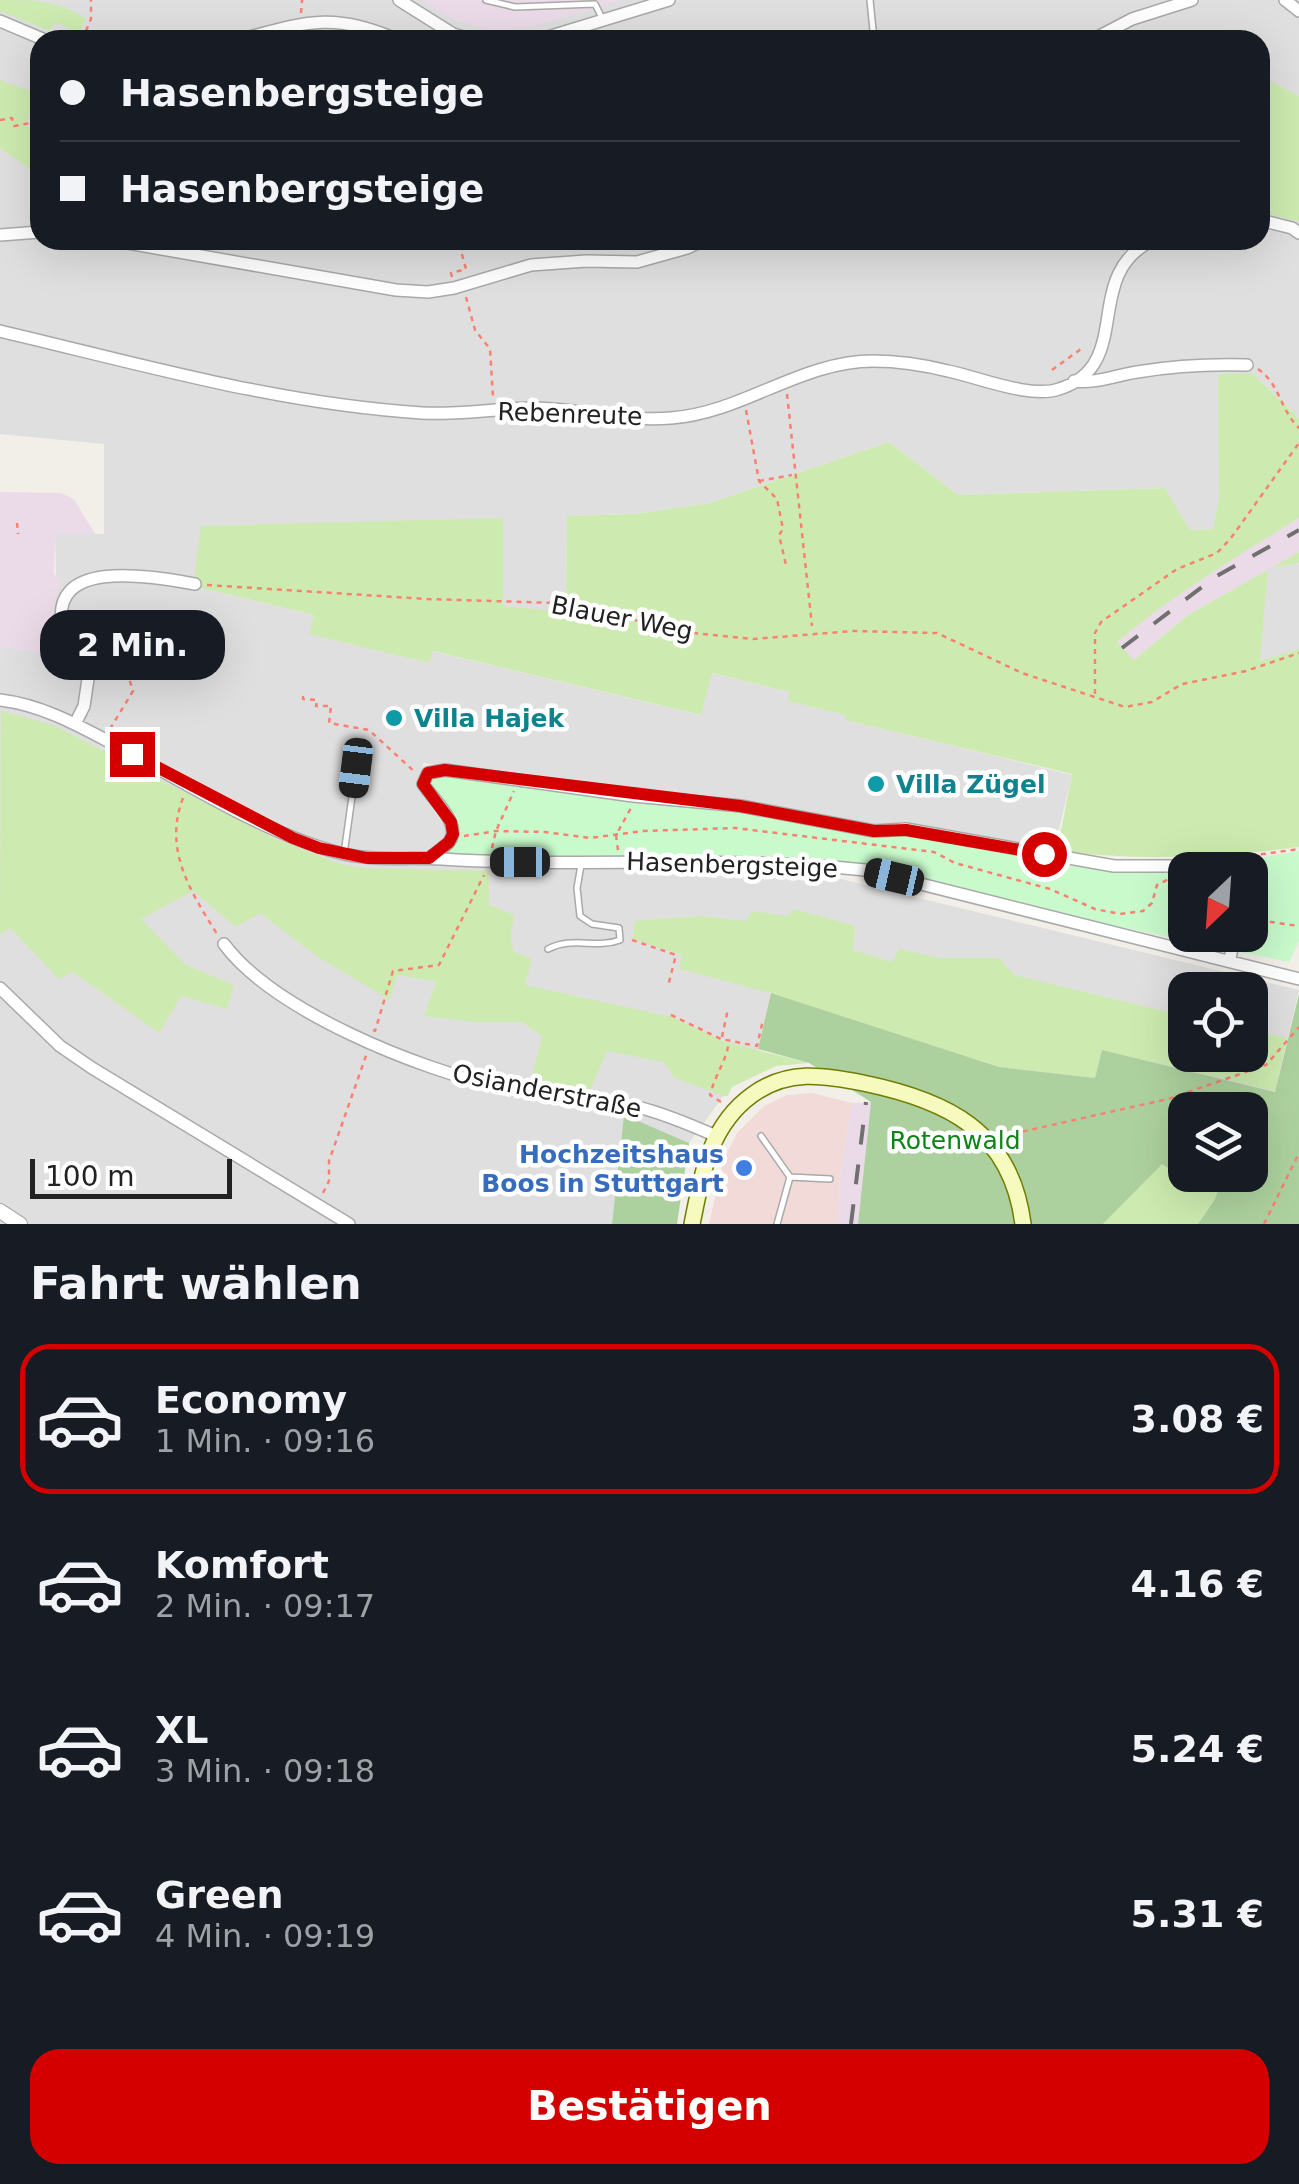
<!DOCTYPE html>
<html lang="de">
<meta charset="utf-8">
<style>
body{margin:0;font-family:"DejaVu Sans",sans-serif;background:#20242c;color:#f1f3f6;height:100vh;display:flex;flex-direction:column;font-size:38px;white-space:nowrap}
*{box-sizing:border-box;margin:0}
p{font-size:32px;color:#9ea1a6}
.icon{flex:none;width:55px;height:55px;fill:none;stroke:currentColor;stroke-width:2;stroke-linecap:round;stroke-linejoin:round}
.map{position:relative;height:1224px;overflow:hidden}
.sheet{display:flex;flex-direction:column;background:#171b24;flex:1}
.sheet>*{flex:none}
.banner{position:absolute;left:30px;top:30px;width:1240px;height:220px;border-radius:30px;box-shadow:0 10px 40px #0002;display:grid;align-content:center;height:220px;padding:0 30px;background:#171b24}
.needle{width:65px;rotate:205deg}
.tools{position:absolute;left:1168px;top:852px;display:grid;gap:20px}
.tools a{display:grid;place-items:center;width:100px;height:100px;border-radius:20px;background:#171b24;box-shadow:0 10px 40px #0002;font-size:50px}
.scale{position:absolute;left:30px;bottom:25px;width:202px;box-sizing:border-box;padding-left:10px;border:5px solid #222;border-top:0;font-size:28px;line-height:35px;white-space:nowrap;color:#222;-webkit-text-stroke:8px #fff;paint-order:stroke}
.end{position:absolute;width:45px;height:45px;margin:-22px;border:12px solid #d40000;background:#fff;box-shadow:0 0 0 5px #fff}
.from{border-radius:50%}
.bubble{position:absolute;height:70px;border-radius:30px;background:#171b24;box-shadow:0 10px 40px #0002;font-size:32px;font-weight:700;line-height:70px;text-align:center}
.car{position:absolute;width:30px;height:60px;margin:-30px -15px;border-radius:12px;box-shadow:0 0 8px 2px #0007;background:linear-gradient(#222 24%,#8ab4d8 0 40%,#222 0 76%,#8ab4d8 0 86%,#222 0)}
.banner b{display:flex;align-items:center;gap:35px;height:95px;font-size:38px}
.banner b+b{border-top:2px solid #363941}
.banner i{width:25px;height:25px;background:#f1f3f6}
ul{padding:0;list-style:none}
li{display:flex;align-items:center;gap:30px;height:150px;margin:0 20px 15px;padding:0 10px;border:5px solid transparent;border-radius:30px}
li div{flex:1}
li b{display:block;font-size:38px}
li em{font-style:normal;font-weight:700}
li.active{border-color:#d40000}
li>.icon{width:90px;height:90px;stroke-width:1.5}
h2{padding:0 30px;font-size:45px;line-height:120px}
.primary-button{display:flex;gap:20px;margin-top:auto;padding:20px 30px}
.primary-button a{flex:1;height:115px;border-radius:30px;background:#d40000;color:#fff;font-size:40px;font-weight:700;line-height:115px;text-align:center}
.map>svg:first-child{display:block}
.residential{fill:#e0dfdf;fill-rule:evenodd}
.commercial{fill:#f2dad9}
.industrial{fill:#ebdbe8}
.grass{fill:#cdebb0}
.forest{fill:#add19e}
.park{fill:#c8facc;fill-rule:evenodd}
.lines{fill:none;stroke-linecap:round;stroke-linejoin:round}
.service-casing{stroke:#a9a9a9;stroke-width:8}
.minor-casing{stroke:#a9a9a9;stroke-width:14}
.tertiary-casing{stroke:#a9a9a9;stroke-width:16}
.secondary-casing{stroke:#707d05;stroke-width:18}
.path{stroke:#fa8072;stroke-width:2.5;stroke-dasharray:5 5;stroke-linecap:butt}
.service{stroke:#fff;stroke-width:5}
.minor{stroke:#fff;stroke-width:11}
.tertiary{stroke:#fff;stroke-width:14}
.secondary{stroke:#f7fabf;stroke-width:15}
.rail{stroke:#707070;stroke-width:4;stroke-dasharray:20 20;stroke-linecap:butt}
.route{stroke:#d40000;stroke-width:12}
.culture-dot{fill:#0f9aa8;stroke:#fff;stroke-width:4}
.shop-dot{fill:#3f7fe0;stroke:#fff;stroke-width:4}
.labels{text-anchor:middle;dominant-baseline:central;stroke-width:9;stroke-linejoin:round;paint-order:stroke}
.street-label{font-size:25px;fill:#222;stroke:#fff}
.culture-label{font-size:25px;font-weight:bold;fill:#0d838f;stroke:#fff;text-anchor:start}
.park-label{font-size:25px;fill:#0c8416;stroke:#fff}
.shop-label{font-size:25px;font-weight:bold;fill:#366cbe;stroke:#fff;text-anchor:end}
</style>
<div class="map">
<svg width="1299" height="1224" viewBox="0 0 1299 1224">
<rect width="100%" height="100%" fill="#f2efe9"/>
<!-- residential -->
<path class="residential" d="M0,0H1299V418L1252,373L1213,529L1190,530L1165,488L958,495L889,442L710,503L634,514L567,516L566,613L503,606V518L193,586L314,615L310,634L428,662L432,651L700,715L711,673L790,692L789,701L846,715V720L1072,775L1054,850L874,829L423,763L419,786L449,833L429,852L592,867L804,870L1299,990L1275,1092L1102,1051L1095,1078L999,1067L771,993L758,1049L689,1143L624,1116L612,1224H0V646L58,655L55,533L104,534V444L0,434ZM40,40H1260V240H40ZM1185,990H1250V1055H1185Z
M1299,563V649L1259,662L1268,568Z"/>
<!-- commercial -->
<path class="commercial" d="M812,1093L852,1103L840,1177L838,1224H709L724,1158L738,1132L764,1106L787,1095Z"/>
<!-- industrial -->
<path class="industrial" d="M423,0H617L618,1L535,26L492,31L448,17Z
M0,492L61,493L74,499L95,534H55L54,573L61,585L57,591L58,656L0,646Z
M1299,518V552L1188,615L1133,661L1117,642L1155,610L1211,572Z
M871,1102L858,1224H838L840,1177L852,1103Z"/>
<!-- grass -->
<path class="grass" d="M0,0C33,0 59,0 86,19L79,33L55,22L50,31L0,11Z
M1260,76L1299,96V221L1260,213Z
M0,80L34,93L26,126L40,132V176L0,148Z
M1252,373L1299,418V518C1236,557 1174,594 1117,642L1134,660L1188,615L1299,552V563L1268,568L1260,661L1299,649V847C1217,858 1139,861 1057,851L1072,774L845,720V715L788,701L790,692L712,673L701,715L433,651L429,663L309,634L314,615L193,586L201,526L503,518V606L566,612L567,516L634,514L710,503L889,442L958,495L1165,488L1190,530L1213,529L1219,499L1218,374Z
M1,711L53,725L272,837L337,863L361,868L489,871V905L514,915L511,936L513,951L532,959L525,985L672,1017L725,1042L809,1063L776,1066L732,1087L728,1096H724L675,1078L664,1062L607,1051L590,1091L530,1084L542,1036L522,1022H473L424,1016L436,982L397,975L390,1000L315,955L260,913L236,927L193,891L141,919L186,965L234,985L227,1009L181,996L159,1033L73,972L59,979L10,928L0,935Z
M794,909L855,926L853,950L892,962L899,949L939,958H999L1014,975L1185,1016V1055H1250V1030L1287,1038L1275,1091L1102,1050L1095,1078L999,1067L771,993L679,969L682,955L633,939L634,921L701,916L746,921L752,911L788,916Z
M1162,1163L1191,1184L1199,1175H1223L1215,1199L1198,1224H1103Z"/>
<!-- forest -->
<path class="forest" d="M771,993L999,1067L1095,1078L1102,1050L1275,1092L1299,994V1224H1198L1215,1199L1223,1175H1250V1110H1185V1175H1199L1191,1184L1162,1164L1103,1224H858L871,1102L809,1063L758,1049Z
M624,1115L689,1143L677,1224H612Z"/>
<!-- park -->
<path class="park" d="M444,772L905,831L1114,867H1210L1299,851V941L1289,962L1097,922L863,865L803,857L437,855L457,835L427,784L430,775ZM1185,870H1250V935H1185Z"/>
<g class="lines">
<defs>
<path id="service" d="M486,0L515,7L595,4L602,18
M870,0L874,40
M344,854L356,768
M548,949C572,936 596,949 620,940L619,928L592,924L580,916L577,888L581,865
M761,1136L790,1177L777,1224
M790,1177L830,1179"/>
<path id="minor" d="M399,0L453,34L473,40
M1285,0L1299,11
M0,21L45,40
M239,40C305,22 333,11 398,40
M538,40L669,0
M1092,40L1132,19L1192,0
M1260,220L1292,228L1299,233
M0,235L40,232
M110,240L396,290L428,292L454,288L531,265L586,261L637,262L687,248L704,240
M0,331C140,364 278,404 422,413C460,415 498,408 535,408C580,409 626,422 671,418C742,413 801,361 873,361C898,361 924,365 948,371C978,377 1030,399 1059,389C1136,365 1080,275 1153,240
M1074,381C1096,384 1116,375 1137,372C1173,366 1211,364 1247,365
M0,700C43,705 81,727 119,747C184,782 273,838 344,854C376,861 409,857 442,859C583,868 725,855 865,870L1299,979
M75,724L84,706L89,672C83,658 68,647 64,632C43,555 155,577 195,584
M429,858C435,853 444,848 449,842C463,825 432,798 423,784L428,773L445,770L633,796L741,806L874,831L906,829L1114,866H1210L1221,870
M224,944C274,1011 418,1069 500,1087C544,1097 592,1096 637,1107C663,1113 691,1125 716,1136
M1230,960L1234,935
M0,988L60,1046L92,1068L349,1224"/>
<path id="tertiary" d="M0,1211L20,1224"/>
<path id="secondary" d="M692,1224C702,1175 709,1126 752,1095C787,1069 824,1075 863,1083C946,1100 1011,1130 1023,1224"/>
</defs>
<!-- service casing -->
<use href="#service" class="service-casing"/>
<!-- minor casing -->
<use href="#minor" class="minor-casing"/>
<!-- tertiary casing -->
<use href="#tertiary" class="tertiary-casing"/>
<!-- secondary casing -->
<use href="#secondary" class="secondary-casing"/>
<!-- path -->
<path class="path" d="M301,13L302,0
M58,33L77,40
M82,40L91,19V0
M0,120L12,118L14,126L36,122
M36,121L40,112
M452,277L451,273L466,269L458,240
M466,297L475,330L490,349L493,397
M1258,369C1280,384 1280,410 1299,428
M1052,370L1081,349
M787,394L812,626
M746,410L759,481L777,499L783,529L779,535L786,565
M759,481L792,475
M17,523L18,534
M207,585L427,599L556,603L614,614L674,631L753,639L853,631L937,633L1022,673L1125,707L1152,702L1182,684L1246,671L1299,653
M1095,694V633L1101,622L1177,569L1217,553L1231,538L1299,443
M303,696V699L317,700L316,706H331L329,723L369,730L416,773
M110,729L133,691L119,647
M183,798C163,850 191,892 217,934
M464,836L496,831L545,832L590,838L643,831L735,828L934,852L955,863L1050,889L1095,909L1120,914L1143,911L1152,903L1157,885L1169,879
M492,848L496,831L514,791
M618,850L616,835L631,808
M1234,866L1249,856L1299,849
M1250,919L1299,926
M632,940L676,955L668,986
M671,1015L721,1039L757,1046L763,1020
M373,1030L375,1031L393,971L439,965L484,875
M722,1037L728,1009
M721,1102L710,1095C715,1075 727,1060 729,1041
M1003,1136L1168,1099L1266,1065L1299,1027
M323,1193L329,1181V1161L367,1053
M1264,1224L1299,1153"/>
<!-- service -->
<use href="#service" class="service"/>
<!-- minor -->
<use href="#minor" class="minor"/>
<!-- tertiary -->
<use href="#tertiary" class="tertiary"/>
<!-- secondary -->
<use href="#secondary" class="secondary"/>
<!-- rail -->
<path class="rail" d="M1122,648L1215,577L1299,530
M851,1224L866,1102"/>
</g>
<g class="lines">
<!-- route -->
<path class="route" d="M132,754L293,838L319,848L367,858H429L449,842L453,834L451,822L423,784L428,773L445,770L740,806L874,831L906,830L1044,854"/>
</g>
<!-- markers -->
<g class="culture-dot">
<circle cx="394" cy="718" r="10"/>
<circle cx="876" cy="784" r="10"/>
</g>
<circle class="shop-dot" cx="744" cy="1168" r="10"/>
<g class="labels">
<!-- street labels -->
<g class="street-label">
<text transform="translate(570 414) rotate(2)">Rebenreute</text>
<text transform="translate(622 618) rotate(11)">Blauer Weg</text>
<text transform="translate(732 865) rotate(2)">Hasenbergsteige</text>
<text transform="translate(547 1091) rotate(11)">Osianderstraße</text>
</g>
<!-- culture labels -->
<g class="culture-label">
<text x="414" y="718">Villa Hajek</text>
<text x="896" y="784">Villa Zügel</text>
</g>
<!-- park labels -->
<g class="park-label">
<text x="955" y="1140">Rotenwald</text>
</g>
<!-- shop labels -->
<g class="shop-label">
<text x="724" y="1154">Hochzeitshaus<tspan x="724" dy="29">Boos in Stuttgart</tspan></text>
</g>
</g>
</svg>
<div class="tools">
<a><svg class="needle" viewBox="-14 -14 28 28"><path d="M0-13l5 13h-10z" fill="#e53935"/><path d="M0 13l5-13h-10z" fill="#9ea1a6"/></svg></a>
<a><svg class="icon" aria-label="locate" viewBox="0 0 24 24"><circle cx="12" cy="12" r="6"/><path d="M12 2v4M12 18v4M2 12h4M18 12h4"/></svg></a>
<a><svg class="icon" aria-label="layers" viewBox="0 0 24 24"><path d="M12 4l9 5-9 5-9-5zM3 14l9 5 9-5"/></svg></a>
</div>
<div class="scale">100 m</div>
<i class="end from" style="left:1044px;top:854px"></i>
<i class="end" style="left:132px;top:754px"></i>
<div class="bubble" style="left:40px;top:610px;width:185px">2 Min.</div>
<i class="car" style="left:356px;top:768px;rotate:187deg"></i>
<i class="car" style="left:520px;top:862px;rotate:270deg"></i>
<i class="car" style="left:894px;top:877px;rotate:283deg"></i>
<div class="banner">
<b><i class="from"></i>Hasenbergsteige</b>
<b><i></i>Hasenbergsteige</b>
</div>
</div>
<section class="sheet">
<h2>Fahrt wählen</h2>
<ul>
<li class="active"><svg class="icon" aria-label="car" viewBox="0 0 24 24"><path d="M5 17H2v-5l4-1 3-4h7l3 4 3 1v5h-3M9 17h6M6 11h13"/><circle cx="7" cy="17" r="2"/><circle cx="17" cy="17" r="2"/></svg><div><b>Economy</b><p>1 Min. · 09:16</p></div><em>3.08 €</em></li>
<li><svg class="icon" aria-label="car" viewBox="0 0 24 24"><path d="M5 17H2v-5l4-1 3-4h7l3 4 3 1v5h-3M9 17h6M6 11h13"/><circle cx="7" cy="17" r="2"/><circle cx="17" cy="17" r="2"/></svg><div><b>Komfort</b><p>2 Min. · 09:17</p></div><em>4.16 €</em></li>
<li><svg class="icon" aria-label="car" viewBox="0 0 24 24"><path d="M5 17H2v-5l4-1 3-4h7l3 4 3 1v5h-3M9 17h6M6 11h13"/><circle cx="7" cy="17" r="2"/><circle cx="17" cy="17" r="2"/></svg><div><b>XL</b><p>3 Min. · 09:18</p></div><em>5.24 €</em></li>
<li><svg class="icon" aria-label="car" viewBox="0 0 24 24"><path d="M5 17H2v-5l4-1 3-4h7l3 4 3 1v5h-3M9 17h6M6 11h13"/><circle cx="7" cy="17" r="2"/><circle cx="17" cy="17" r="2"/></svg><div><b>Green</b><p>4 Min. · 09:19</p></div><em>5.31 €</em></li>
</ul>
<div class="primary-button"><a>Bestätigen</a></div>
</section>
